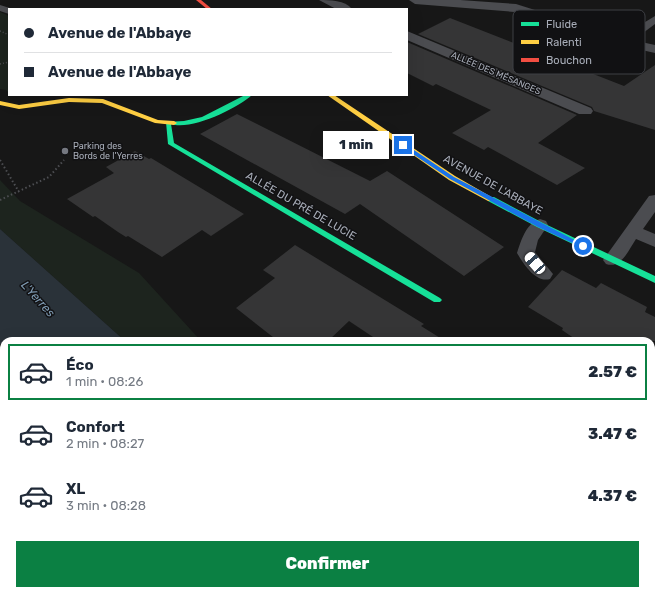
<!DOCTYPE html>
<html lang="fr">
<meta charset="utf-8">
<style>
body{margin:0;font-family:Rubik,sans-serif;background:#f6f6f7;color:#1f2937;height:100vh;display:flex;flex-direction:column;font-size:15px;white-space:nowrap}
*{box-sizing:border-box;margin:0}
p{font-size:13px;color:#747a83}
.icon{flex:none;width:22px;height:22px;fill:none;stroke:currentColor;stroke-width:2;stroke-linecap:round;stroke-linejoin:round}
.map{position:relative;flex:1;overflow:hidden}
.sheet{position:absolute;left:0px;top:337px;width:655px;height:258px;display:flex;flex-direction:column;background:#fff;border-radius:12px 12px 0 0;box-shadow:0 4px 16px #0002}
.sheet>*{flex:none}
.banner{position:absolute;left:8px;top:8px;width:400px;height:88px;border-radius:0px;box-shadow:0 4px 16px #0002;display:grid;align-content:center;height:88px;padding:0 16px;background:#fff}
.end{position:absolute;width:18px;height:18px;margin:-9px;border:5px solid #1a73e8;background:#fff;box-shadow:0 0 0 2px #fff}
.from{border-radius:50%}
.bubble{position:absolute;height:28px;border-radius:0px;background:#fff;box-shadow:0 4px 16px #0002;font-size:13px;font-weight:800;line-height:28px;text-align:center}
.car{position:absolute;width:12px;height:24px;margin:-12px -6px;border-radius:5px;box-shadow:0 0 3px 1px #0007;background:linear-gradient(#fff 24%,#345 0 40%,#fff 0 76%,#345 0 86%,#fff 0)}
.banner b{display:flex;align-items:center;gap:14px;height:38px;font-size:15px}
.banner b+b{border-top:1px solid #e0e1e3}
.banner i{width:10px;height:10px;background:#1f2937}
ul{padding:7px 0 0;list-style:none}
li{display:flex;align-items:center;gap:12px;height:56px;margin:0 8px 6px;padding:0 8px;border:2px solid transparent;border-radius:0px}
li div{flex:1}
li b{display:block;font-size:15px}
li em{font-style:normal;font-weight:800}
li.on{border-color:#0b8043}
li>.icon{width:36px;height:36px;stroke-width:1.5}
.action{display:flex;gap:8px;margin-top:auto;padding:8px 16px}
.action a{flex:1;height:46px;border-radius:0px;background:#0b8043;color:#fff;font-size:16px;font-weight:800;line-height:46px;text-align:center}
.map>svg:first-child{display:block}
.green{fill:#1d241e}
.water{fill:#2a3239}
.lines{fill:none;stroke-linecap:round;stroke-linejoin:round}
.stream{fill:#2a3239;fill-rule:evenodd}
.building{fill:#353536}
.path-far2{stroke:#4d4e52;stroke-width:1.5;stroke-dasharray:1 2;stroke-linecap:butt}
.path-far1{stroke:#4d4e52;stroke-width:2;stroke-dasharray:1.5 2.5;stroke-linecap:butt}
.path{stroke:#4d4e52;stroke-width:3;stroke-dasharray:2.5 4;stroke-linecap:butt}
.lane{fill:#4b4c50;fill-rule:evenodd}
.street{fill:#4b4c50;fill-rule:evenodd}
.fast{fill:#16e098;fill-rule:evenodd}
.slow{fill:#ffcf43;fill-rule:evenodd}
.jam{fill:#f24e42;fill-rule:evenodd}
.route{fill:#1a73e8}
.poi-dot{fill:#757880;stroke:#111113;stroke-width:1.5}
.labels{text-anchor:middle;dominant-baseline:central;stroke-width:3;stroke-linejoin:round;paint-order:stroke}
.far-street-label{font-size:9px;fill:#a8adb8;stroke:#111113}
.far-poi-label{font-size:9px;fill:#a8adb8;stroke:#111113;text-anchor:start}
.street-label{font-size:11px;fill:#a8adb8;stroke:#111113}
.water-label{font-size:12px;font-style:italic;fill:#7f9bb3;stroke:#111113}
.key{fill:#111113;stroke:#3e4045;stroke-width:1}
.key-label{font-size:11px;fill:#a8adb8}
</style>
<div class="map">
<svg width="655" height="595" viewBox="0 0 655 595">
<rect width="100%" height="100%" fill="#171717"/>
<!-- green -->
<path class="green" d="M0,12L9,16V93L6,90L0,89Z
M0,180L20,201L139,273L201,341H125L0,229Z
M0,331L4,341V591H158L159,595H0Z
M368,591H520L521,595H373Z"/>
<!-- water -->
<path class="water" d="M0,229L125,341H4V348L0,344Z
M158,591H368L372,595H159Z"/>
<g class="lines">
<!-- stream -->
<path class="stream" d="M4,525V539L0,541V527Z"/>
</g>
<!-- building -->
<path class="building" d="M450,18L624,86L655,65V130L594,111L592,107L418,34Z
M407,42L577,115L538,143L585,168L557,185L488,147L484,150L452,133L491,110L436,84L433,86L407,73Z
M237,114L370,181L387,171L504,247L464,276L360,204L345,214L200,134Z
M135,151L149,159L151,158L244,214L211,236L202,230L162,257L128,236L126,237L118,232L95,216L93,217L67,199L114,173L106,167Z
M295,245L424,324L421,326L445,341H379L349,321L328,341H278L236,308L275,278L263,270Z
M562,270L596,288L601,283L647,307L645,312L655,317V341H578L562,330L563,328L528,307Z"/>
<g class="lines">
<!-- path-far2 -->
<path class="path-far2" d="M0,31L9,35
M0,64L9,62"/>
<!-- path-far1 -->
<path class="path-far1" d="M0,160L19,192
M0,200L49,177L64,160"/>
<!-- path -->
<path class="path" d="M0,468L4,470
M82,591V595
M47,595L57,591"/>
<!-- lane -->
<path class="lane" d="M0,5L13,9H9V14L0,11Z
M655,16V24L639,36L620,44L614,41Z
M655,195V212L643,229L655,234V247L636,239C628,251 621,269 606,264L603,260L606,256L649,196Z
M540,219L546,221L548,225L538,240L535,252L553,274L550,279C536,283 524,265 517,253C521,241 526,223 540,219Z"/>
<!-- street -->
<path class="street" d="M319,0C330,0 345,0 352,9H336Z
M409,0H460L516,4L623,38L655,45V53L615,44L515,12L415,4Z
M407,31L591,108L593,111L591,114H579L407,40Z"/>
<!-- fast -->
<path class="fast" d="M245,95H252C238,108 191,131 171,124L174,143L440,298L442,300L440,302H434L168,144L166,122L184,121L202,117Z
M488,197H494L543,223L655,276V283L537,227L488,201Z"/>
<!-- slow -->
<path class="slow" d="M327,95H334L455,176L495,199L491,201H488L449,180Z
M69,98L103,99L158,120L174,121L177,123L174,125L155,123L102,103L69,102L19,109L0,105V101L19,105Z"/>
<!-- jam -->
<path class="jam" d="M196,0H201L212,9H207Z"/>
</g>
<!-- route -->
<path class="route" d="M401,144H405L454,177L586,246L581,247L538,227L450,179L401,146Z"/>
<!-- markers -->
<circle class="poi-dot" cx="65" cy="151" r="4"/>
<g class="labels">
<!-- far-street labels -->
<g class="far-street-label">
<text transform="translate(496 73) rotate(23)">ALLÉE DES MÉSANGES</text>
</g>
<!-- far-poi labels -->
<g class="far-poi-label">
<text x="73" y="146">Parking des<tspan x="73" dy="10">Bords de l'Yerres</tspan></text>
</g>
<!-- street labels -->
<g class="street-label">
<text transform="translate(493 185) rotate(29)">AVENUE DE L'ABBAYE</text>
<text transform="translate(301 206) rotate(30)">ALLÉE DU PRÉ DE LUCIE</text>
</g>
<!-- water labels -->
<g class="water-label">
<text transform="translate(38 299) rotate(48)">L'Yerres</text>
</g>
</g>
<!-- legend -->
<rect x="513" y="10" width="132" height="64" rx="6" class="key"/>
<rect x="521" y="22" width="18" height="4" fill="#16e098"/>
<rect x="521" y="40" width="18" height="4" fill="#ffcf43"/>
<rect x="521" y="58" width="18" height="4" fill="#f24e42"/>
<g class="key-label">
<text x="546" y="28">Fluide</text>
<text x="546" y="46">Ralenti</text>
<text x="546" y="64">Bouchon</text>
</g>
</svg>
<i class="end from" style="left:583px;top:246px"></i>
<i class="end" style="left:403px;top:145px"></i>
<div class="bubble" style="left:323px;top:131px;width:66px">1 min</div>
<i class="car" style="left:535px;top:263px;rotate:319deg"></i>
<div class="banner">
<b><i class="from"></i>Avenue de l'Abbaye</b>
<b><i></i>Avenue de l'Abbaye</b>
</div>
<section class="sheet">
<ul>
<li class="on"><svg class="icon" aria-label="car" viewBox="0 0 24 24"><path d="M5 17H2v-5l4-1 3-4h7l3 4 3 1v5h-3M9 17h6M6 11h13"/><circle cx="7" cy="17" r="2"/><circle cx="17" cy="17" r="2"/></svg><div><b>Éco</b><p>1 min · 08:26</p></div><em>2.57 €</em></li>
<li><svg class="icon" aria-label="car" viewBox="0 0 24 24"><path d="M5 17H2v-5l4-1 3-4h7l3 4 3 1v5h-3M9 17h6M6 11h13"/><circle cx="7" cy="17" r="2"/><circle cx="17" cy="17" r="2"/></svg><div><b>Confort</b><p>2 min · 08:27</p></div><em>3.47 €</em></li>
<li><svg class="icon" aria-label="car" viewBox="0 0 24 24"><path d="M5 17H2v-5l4-1 3-4h7l3 4 3 1v5h-3M9 17h6M6 11h13"/><circle cx="7" cy="17" r="2"/><circle cx="17" cy="17" r="2"/></svg><div><b>XL</b><p>3 min · 08:28</p></div><em>4.37 €</em></li>
</ul>
<div class="action"><a>Confirmer</a></div>
</section>
</div>
